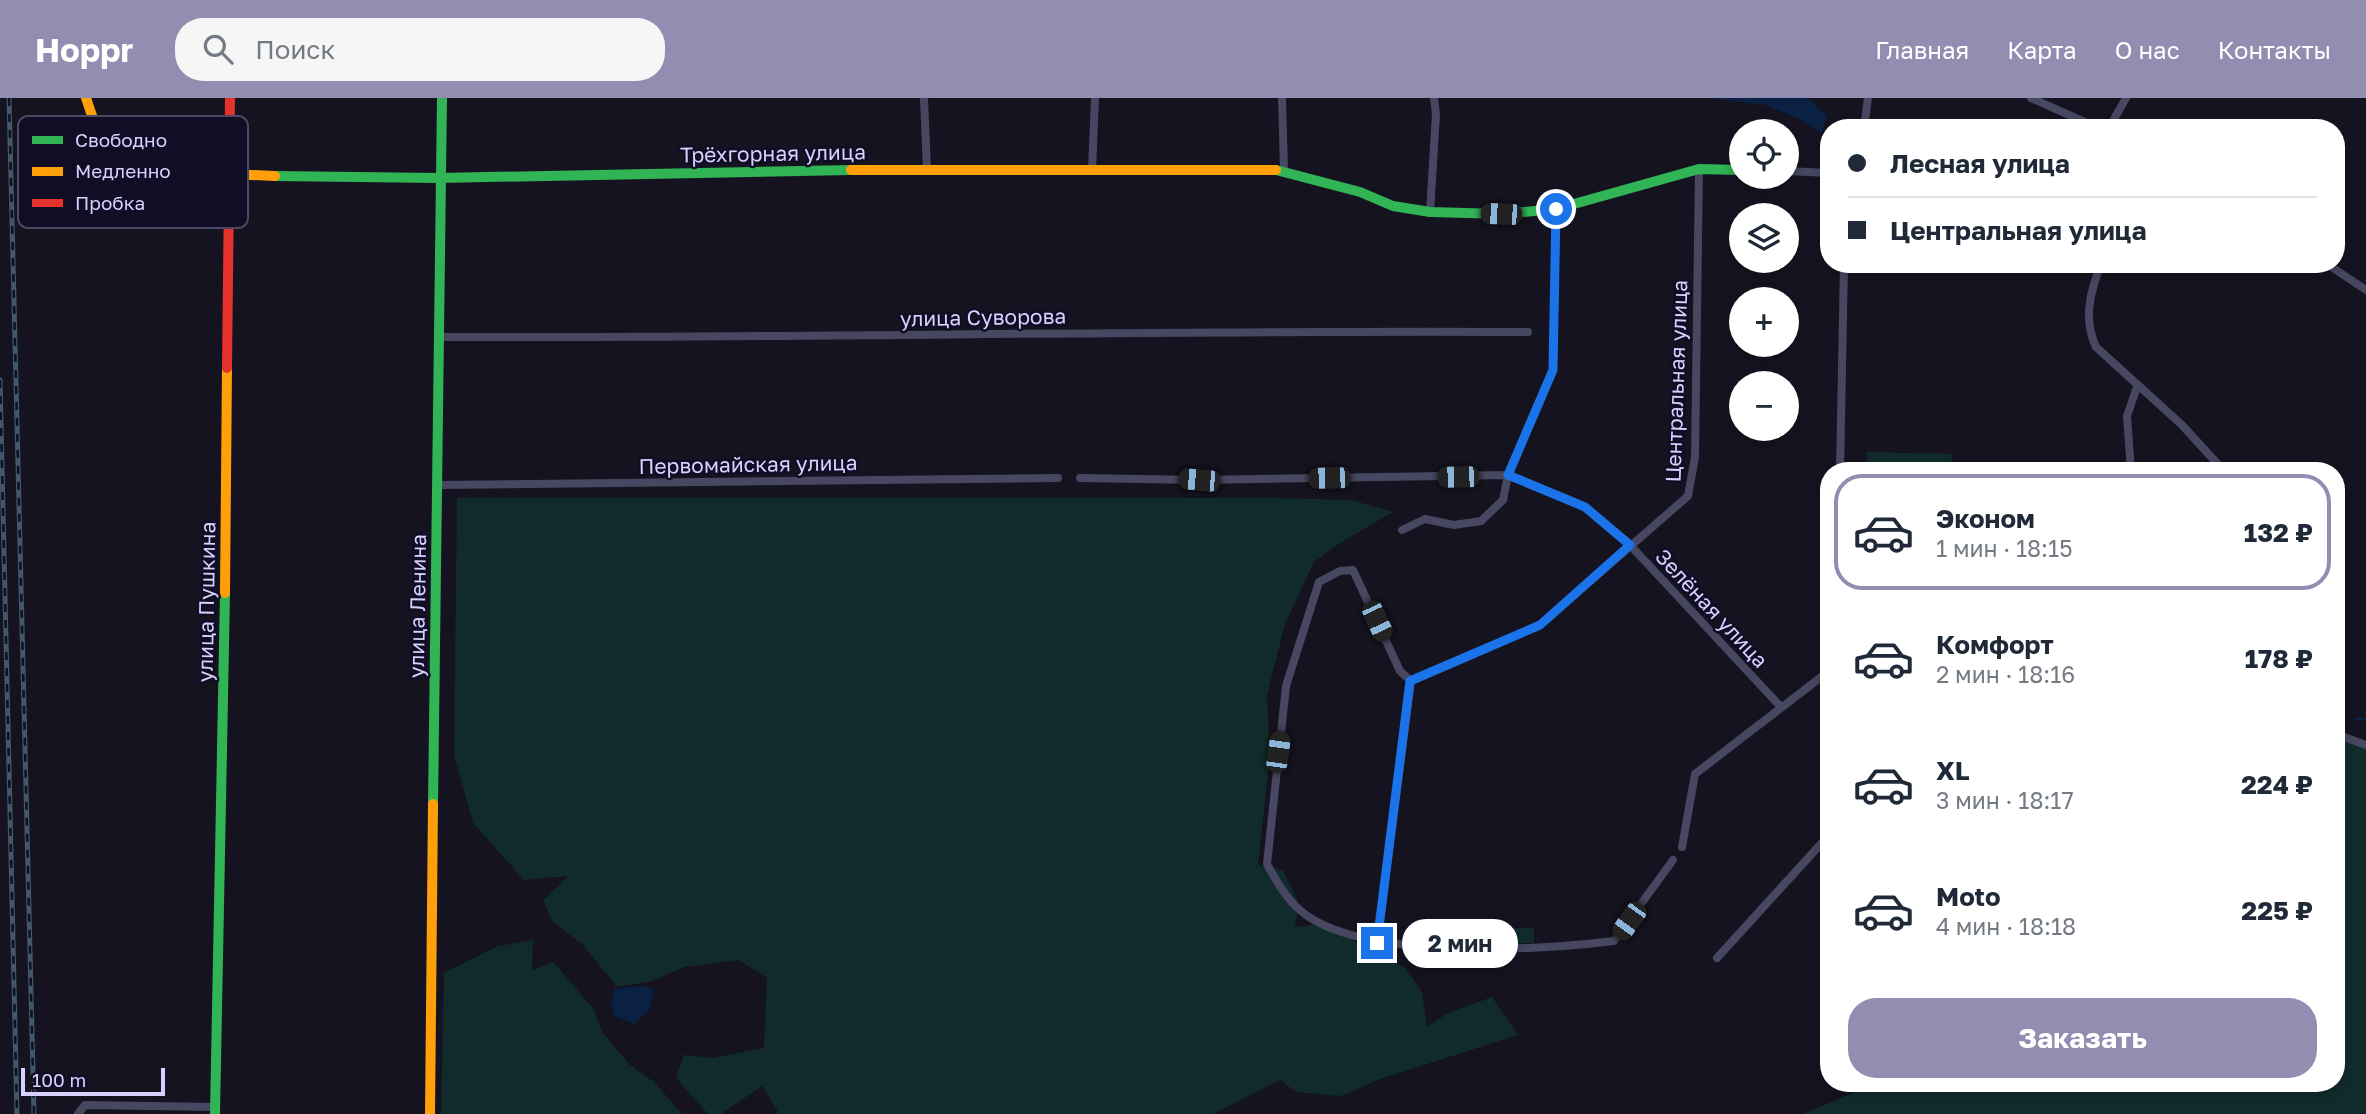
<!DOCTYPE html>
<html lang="ru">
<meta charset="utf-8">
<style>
body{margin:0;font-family:"Golos Text",sans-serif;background:#f6f6f7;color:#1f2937;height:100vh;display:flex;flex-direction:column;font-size:26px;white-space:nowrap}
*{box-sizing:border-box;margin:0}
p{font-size:23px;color:#747a83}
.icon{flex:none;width:38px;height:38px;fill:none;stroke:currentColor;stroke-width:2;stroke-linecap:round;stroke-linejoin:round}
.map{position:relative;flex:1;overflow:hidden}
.side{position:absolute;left:1820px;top:364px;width:525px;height:630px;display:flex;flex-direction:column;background:#fff;border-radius:28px;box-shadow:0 4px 10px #0003}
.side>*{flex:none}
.guide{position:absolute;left:1820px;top:21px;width:525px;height:154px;border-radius:28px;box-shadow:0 4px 10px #0003;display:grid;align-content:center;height:154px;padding:0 28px;background:#fff}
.buttons{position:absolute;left:1729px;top:21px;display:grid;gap:14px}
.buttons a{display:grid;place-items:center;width:70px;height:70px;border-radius:50%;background:#fff;box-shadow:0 4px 10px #0003;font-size:35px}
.scale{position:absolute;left:21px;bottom:18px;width:144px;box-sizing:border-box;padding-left:7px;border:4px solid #d6d1ff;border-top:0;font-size:19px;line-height:24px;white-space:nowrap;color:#d6d1ff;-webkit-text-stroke:5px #110d25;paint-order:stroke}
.end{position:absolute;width:32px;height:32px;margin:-16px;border:9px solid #1a73e8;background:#fff;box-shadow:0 0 0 4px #fff}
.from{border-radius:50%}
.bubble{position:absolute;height:49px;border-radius:24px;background:#fff;box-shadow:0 4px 10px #0003;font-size:23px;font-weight:700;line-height:49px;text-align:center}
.car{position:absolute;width:21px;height:42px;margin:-21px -10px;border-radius:9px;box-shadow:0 0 5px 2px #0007;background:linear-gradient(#222 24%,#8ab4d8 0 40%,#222 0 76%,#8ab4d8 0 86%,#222 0)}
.guide b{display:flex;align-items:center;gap:24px;height:66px;font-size:26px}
.guide b+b{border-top:2px solid #e0e1e3}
.guide i{width:18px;height:18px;background:#1f2937}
ul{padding:12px 0 0;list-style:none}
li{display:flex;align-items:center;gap:21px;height:116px;margin:0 14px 10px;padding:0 14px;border:4px solid transparent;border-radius:28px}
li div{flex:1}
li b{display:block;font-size:26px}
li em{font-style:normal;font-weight:700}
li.current{border-color:#928eb1}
li>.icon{width:63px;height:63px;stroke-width:1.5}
.primary-button{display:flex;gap:14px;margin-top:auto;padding:14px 28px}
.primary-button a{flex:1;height:80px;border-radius:28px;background:#928eb1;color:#fff;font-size:28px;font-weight:700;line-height:80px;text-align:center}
header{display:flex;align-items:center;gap:42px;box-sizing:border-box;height:98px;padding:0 35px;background:#928eb1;color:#fff}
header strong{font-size:33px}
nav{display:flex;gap:38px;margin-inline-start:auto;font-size:24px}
.search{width:490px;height:63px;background:#f6f6f7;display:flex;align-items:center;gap:18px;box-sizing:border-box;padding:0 24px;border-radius:28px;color:#747a83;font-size:26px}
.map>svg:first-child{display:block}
.green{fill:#112b2c}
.water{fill:#0a2144}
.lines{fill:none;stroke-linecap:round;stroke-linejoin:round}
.stream{stroke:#0a2144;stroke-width:2.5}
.street{stroke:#484761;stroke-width:8}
.fast{stroke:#30b455;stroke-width:10}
.slow{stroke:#ff9f0a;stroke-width:10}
.jam{stroke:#e5322d;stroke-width:10}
.rail-casing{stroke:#40586a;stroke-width:5}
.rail{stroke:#110d25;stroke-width:2.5;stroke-dasharray:8;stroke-linecap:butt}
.route{stroke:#1a73e8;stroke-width:9}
.labels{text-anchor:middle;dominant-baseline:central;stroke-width:5;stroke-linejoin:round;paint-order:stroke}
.street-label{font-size:21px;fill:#d6d1ff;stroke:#110d25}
.key{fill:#110d25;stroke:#4c4866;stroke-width:2}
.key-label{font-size:19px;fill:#d6d1ff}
</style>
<header>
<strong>Hoppr</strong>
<div class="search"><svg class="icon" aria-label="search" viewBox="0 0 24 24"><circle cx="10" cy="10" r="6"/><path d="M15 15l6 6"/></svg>Поиск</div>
<nav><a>Главная</a><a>Карта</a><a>О нас</a><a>Контакты</a></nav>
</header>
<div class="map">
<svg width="2366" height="1016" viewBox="0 0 2366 1016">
<rect width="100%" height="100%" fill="#14131f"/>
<!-- green -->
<path class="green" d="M1867,354L1952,356L1951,373H1866Z
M457,400H1277L1351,402L1393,414L1340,445L1314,464L1285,526L1267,597L1270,658L1258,767L1283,772L1299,806L1295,829L1316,826L1336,833L1405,870L1422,894L1427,929L1446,916L1492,899L1518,937L1380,981L1341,998L1296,994L1280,982L1213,1016H776L778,1014L762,988L721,1016H708L676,980L684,957L712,960L764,950L767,880L739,862L684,869L652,883L617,889L583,847L552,823L543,802L569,778L524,782L473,725L454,657Z
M2336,643L2361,645L2366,648V1016H1803L1865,990V985H2336Z
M1504,830H1534V845H1504Z
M533,842L532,873L553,864L593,910L603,935L630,967L654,984L682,1016H441L444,875L498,848Z"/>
<!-- water -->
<path class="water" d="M1709,0H1808L1827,18L1821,36L1804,23L1766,7Z
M644,888L654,892L650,910L635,926L614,918L611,907L614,891Z"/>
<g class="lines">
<!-- stream -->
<path class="stream" d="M2356,621H2366"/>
<!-- street -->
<path class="street" d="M924,0L927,71
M1282,0L1284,72
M2031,0L2098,30
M1864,30L1868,0
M2109,30L2126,0
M1092,72L1095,0
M1787,73L1829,75
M1430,114L1436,16L1434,0
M2101,166C2090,194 2083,221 2096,249L2182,327L2224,373
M2327,166L2366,192
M438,239C802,240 1165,232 1528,234
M1840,373L1844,166
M2131,373L2127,318L2137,289
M1080,380L1199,382L1508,377L1585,409L1630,447L1780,608
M438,387L1058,380
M1402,432L1425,421L1454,427L1481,423L1503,402L1508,377L1553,272L1556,111
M1411,583L1400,573L1353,472L1340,473L1319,484L1286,588L1267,766C1276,782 1286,801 1301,813C1360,863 1539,852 1614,843L1673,762
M2336,636L2366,647
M1682,749L1695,676L1829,573
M1377,845L1411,583L1540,527L1688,398L1695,359L1699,71
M1717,860L1829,737
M78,1016L85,1007L215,1009"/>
<!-- fast -->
<path class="fast" d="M1276,72L1360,94L1393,108L1430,114L1501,116L1556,111L1699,71L1741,72
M275,78L439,80L851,72
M433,706L442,0
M215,1016L225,495"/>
<!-- slow -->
<path class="slow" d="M86,0L110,71L275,78
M851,72H1276
M225,495L227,270
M430,1016L433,706"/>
<!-- jam -->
<path class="jam" d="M227,270L230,0"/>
<defs>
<path id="rail" d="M9,0L34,1016
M0,282L17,1016"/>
</defs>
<!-- rail casing -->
<use href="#rail" class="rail-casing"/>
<!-- rail -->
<use href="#rail" class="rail"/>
</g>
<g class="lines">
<!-- route -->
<path class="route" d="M1377,845L1410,583L1540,527L1630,447L1585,409L1508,377L1553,272L1556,111"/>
</g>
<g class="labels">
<!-- street labels -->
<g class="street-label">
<text transform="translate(773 55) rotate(-1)">Трёхгорная улица</text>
<text transform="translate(983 219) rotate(-1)">улица Суворова</text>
<text transform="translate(1676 283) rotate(-88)">Центральная улица</text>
<text transform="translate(748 366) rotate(-1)">Первомайская улица</text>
<text transform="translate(206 504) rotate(-89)">улица Пушкина</text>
<text transform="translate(417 508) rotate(-89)">улица Ленина</text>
<text transform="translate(1712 510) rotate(47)">Зелёная улица</text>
</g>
</g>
<!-- legend -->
<rect x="18" y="18" width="230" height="112" rx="10" class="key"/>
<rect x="32" y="38" width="31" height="8" fill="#30b455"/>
<rect x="32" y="69" width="31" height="9" fill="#ff9f0a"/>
<rect x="32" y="101" width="31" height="8" fill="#e5322d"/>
<g class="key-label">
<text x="75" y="49">Свободно</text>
<text x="75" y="80">Медленно</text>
<text x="75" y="112">Пробка</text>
</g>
</svg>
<div class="buttons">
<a><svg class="icon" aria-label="locate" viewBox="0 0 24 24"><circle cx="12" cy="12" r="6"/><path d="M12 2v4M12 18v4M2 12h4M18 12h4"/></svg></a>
<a><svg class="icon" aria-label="layers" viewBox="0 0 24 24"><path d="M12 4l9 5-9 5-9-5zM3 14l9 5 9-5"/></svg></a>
<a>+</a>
<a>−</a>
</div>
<div class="scale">100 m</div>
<i class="end from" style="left:1556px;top:111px"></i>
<i class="end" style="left:1377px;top:845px"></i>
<div class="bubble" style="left:1402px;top:821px;width:116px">2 мин</div>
<i class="car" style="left:1501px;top:116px;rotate:272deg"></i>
<i class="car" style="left:1458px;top:379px;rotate:269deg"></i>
<i class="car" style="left:1329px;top:380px;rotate:269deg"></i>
<i class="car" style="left:1199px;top:382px;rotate:275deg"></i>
<i class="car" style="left:1377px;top:523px;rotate:155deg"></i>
<i class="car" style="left:1278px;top:654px;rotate:8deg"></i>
<i class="car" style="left:1629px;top:823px;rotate:216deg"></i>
<div class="guide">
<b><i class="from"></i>Лесная улица</b>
<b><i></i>Центральная улица</b>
</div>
<section class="side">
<ul>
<li class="current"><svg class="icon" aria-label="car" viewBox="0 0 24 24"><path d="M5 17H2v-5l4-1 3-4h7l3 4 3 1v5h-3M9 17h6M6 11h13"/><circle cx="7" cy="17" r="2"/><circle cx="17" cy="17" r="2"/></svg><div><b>Эконом</b><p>1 мин · 18:15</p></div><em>132 ₽</em></li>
<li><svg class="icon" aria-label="car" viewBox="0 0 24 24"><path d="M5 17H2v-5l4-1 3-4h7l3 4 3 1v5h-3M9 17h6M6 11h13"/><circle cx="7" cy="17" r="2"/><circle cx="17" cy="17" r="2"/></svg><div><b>Комфорт</b><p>2 мин · 18:16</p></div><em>178 ₽</em></li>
<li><svg class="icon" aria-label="car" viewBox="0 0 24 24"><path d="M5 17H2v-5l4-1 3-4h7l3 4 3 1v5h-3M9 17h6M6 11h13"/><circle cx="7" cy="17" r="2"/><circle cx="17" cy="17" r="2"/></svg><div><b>XL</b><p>3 мин · 18:17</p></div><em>224 ₽</em></li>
<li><svg class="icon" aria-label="car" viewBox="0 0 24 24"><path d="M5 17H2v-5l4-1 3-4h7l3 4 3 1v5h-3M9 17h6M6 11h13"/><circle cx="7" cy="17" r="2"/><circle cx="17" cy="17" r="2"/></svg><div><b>Moto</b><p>4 мин · 18:18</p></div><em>225 ₽</em></li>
</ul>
<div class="primary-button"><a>Заказать</a></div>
</section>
</div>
